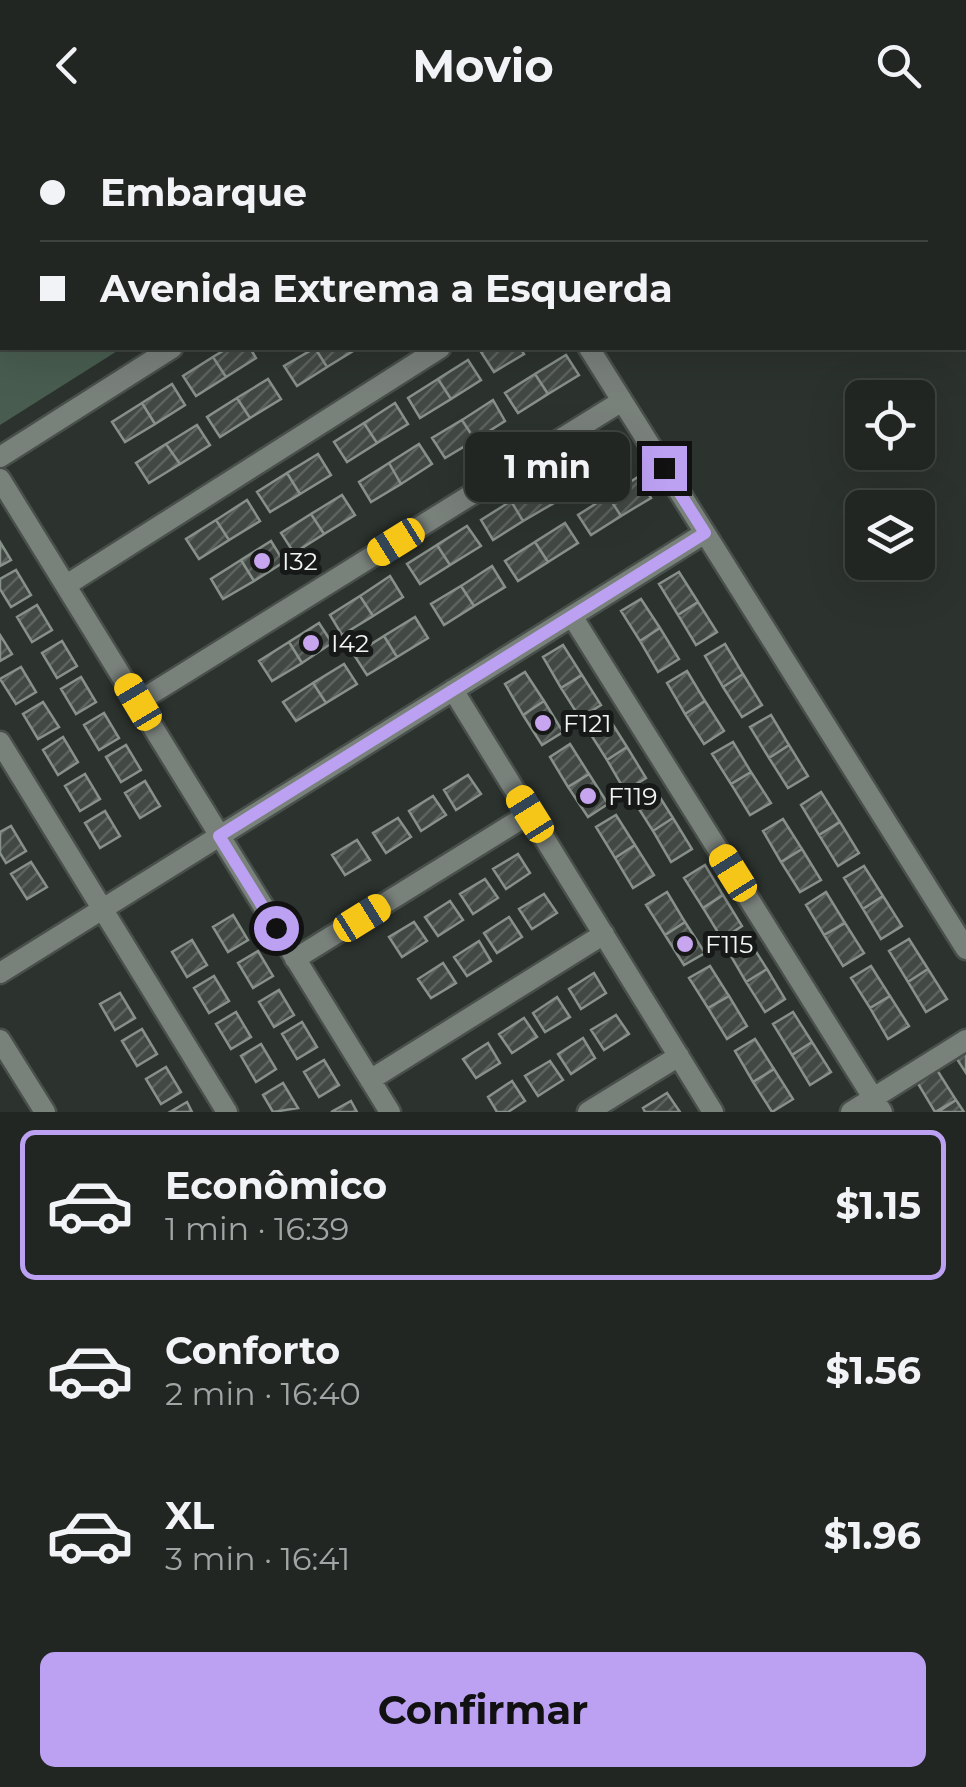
<!DOCTYPE html>
<html lang="pt">
<meta charset="utf-8">
<style>
body{margin:0;font-family:Montserrat,sans-serif;background:#2d322f;color:#f1f3f6;height:100vh;display:flex;flex-direction:column;font-size:38px;white-space:nowrap}
*{box-sizing:border-box;margin:0}
p{font-size:32px;color:#a2a5a5}
.icon{flex:none;width:55px;height:55px;fill:none;stroke:currentColor;stroke-width:2;stroke-linecap:round;stroke-linejoin:round}
.map{position:relative;height:982px;overflow:hidden}
.drawer{display:flex;flex-direction:column;background:#212622;flex:1}
.drawer>*{flex:none}
.hud{position:absolute;left:0px;top:0px;width:968px;height:220px;box-shadow:0 10px 40px #0002,0 0 0 2px #3e4340;display:grid;align-content:center;height:220px;padding:0 40px;background:#212622}
.tools{position:absolute;left:845px;top:250px;display:grid;gap:20px}
.tools a{display:grid;place-items:center;width:90px;height:90px;border-radius:15px;background:#212622;box-shadow:0 10px 40px #0002,0 0 0 2px #3e4340;font-size:50px}
.end{position:absolute;width:45px;height:45px;margin:-22px;border:12px solid #bca0f2;background:#111;box-shadow:0 0 0 5px #111}
.from{border-radius:50%}
.bubble{position:absolute;height:70px;border-radius:15px;background:#212622;box-shadow:0 10px 40px #0002,0 0 0 2px #3e4340;font-size:32px;font-weight:700;line-height:70px;text-align:center}
.car{position:absolute;width:30px;height:60px;margin:-30px -15px;border-radius:12px;box-shadow:0 0 8px 2px #0007;background:linear-gradient(#f5c518 24%,#345 0 40%,#f5c518 0 76%,#345 0 86%,#f5c518 0)}
.hud b{display:flex;align-items:center;gap:35px;height:95px;font-size:38px}
.hud b+b{border-top:2px solid #3e4340}
.hud i{width:25px;height:25px;background:#f1f3f6}
ul{padding:18px 0 0;list-style:none}
li{display:flex;align-items:center;gap:30px;height:150px;margin:0 20px 15px;padding:0 20px;border:5px solid transparent;border-radius:15px}
li div{flex:1}
li b{display:block;font-size:38px}
li em{font-style:normal;font-weight:700}
li.selected{border-color:#bca0f2}
li>.icon{width:90px;height:90px;stroke-width:1.5}
.cta{display:flex;gap:20px;margin-top:auto;padding:20px 40px}
.cta a{flex:1;height:115px;border-radius:15px;background:#bca0f2;color:#111;font-size:40px;font-weight:700;line-height:115px;text-align:center}
header{display:flex;justify-content:space-between;align-items:center;height:130px;padding:0 40px;background:#212622;font-size:45px;font-weight:700}
.map>svg:first-child{display:block}
.green{fill:#485d4f}
.building{fill:url(#building-hatch);stroke:#88908a;stroke-width:2.5}
.lines{fill:none;stroke-linecap:round;stroke-linejoin:round}
.street-casing{stroke:#494f4b;stroke-width:25}
.street{stroke:#79817b;stroke-width:20}
.route{stroke:#bca0f2;stroke-width:12}
.poi-dot{fill:#c8a5ef;stroke:#161917;stroke-width:4}
.labels{text-anchor:middle;dominant-baseline:central;stroke-width:10;stroke-linejoin:round;paint-order:stroke}
.poi-label{font-size:25px;fill:#f1f5f2;stroke:#161917;text-anchor:start}
</style>
<header><svg class="icon" aria-label="back" viewBox="0 0 24 24"><path d="M15 5l-7 7 7 7"/></svg>Movio<svg class="icon" aria-label="search" viewBox="0 0 24 24"><circle cx="10" cy="10" r="6"/><path d="M15 15l6 6"/></svg></header>
<div class="map">
<svg width="966" height="982" viewBox="0 0 966 982">
<defs>
<pattern id="building-hatch" width="6" height="6" patternUnits="userSpaceOnUse" patternTransform="scale(2.5)"><rect width="6" height="6" fill="#424844"/><path d="M-1 1l2-2M0 6l6-6M5 7l2-2" fill="none" stroke="#5e635f"/></pattern>
</defs>
<rect width="100%" height="100%" fill="#2c322e"/>
<!-- green -->
<path class="green" d="M0,0L97,2H2V218H122L0,295Z"/>
<!-- building -->
<path class="building" d="M228,218H250L256,228L226,247L213,227Z
M315,218L327,237L297,256L284,236Z
M315,218H358L327,237Z
M488,218H520L524,224L494,242L481,222Z
M566,225L579,245L548,264L535,244Z
M213,227L226,247L196,266L183,246Z
M468,230L481,250L451,269L438,249Z
M535,244L548,264L518,283L505,263Z
M268,249L281,269L250,288L237,268Z
M438,249L451,269L420,288L408,268Z
M172,254L185,275L155,294L142,273Z
M237,268L250,288L220,307L207,287Z
M493,270L505,291L475,310L462,290Z
M142,273L155,294L125,312L112,292Z
M395,273L408,294L377,313L364,293Z
M462,290L475,310L445,328L432,308Z
M364,293L377,313L347,332L334,312Z
M197,295L210,315L180,334L166,314Z
M614,307L627,327L596,346L584,326Z
M166,314L180,334L149,353L136,333Z
M419,314L432,334L401,354L389,333Z
M318,324L331,345L300,364L287,343Z
M584,326L596,346L566,365L553,344Z
M389,333L401,354L371,372L359,352Z
M287,343L300,364L270,382L257,362Z
M638,347L651,368L621,386L608,366Z
M541,352L554,373L523,391L511,371Z
M342,365L355,385L324,404L311,384Z
M608,366L621,386L591,405L578,385Z
M247,370L260,391L229,410L216,390Z
M511,371L523,391L493,410L481,390Z
M311,384L324,404L294,423L281,403Z
M216,390L229,410L199,429L186,409Z
M565,393L578,413L548,432L535,412Z
M467,396L481,416L450,435L437,415Z
M271,411L284,432L254,451L241,430Z
M0,412L11,430L0,436Z
M535,412L548,432L518,451L505,431Z
M437,415L450,435L420,454L407,434Z
M241,430L254,451L223,469L211,449Z
M492,436L505,457L474,476L461,456Z
M16,440L31,465L11,477L0,459V449Z
M679,442L698,472L678,485L659,454Z
M390,446L403,467L373,486L360,466Z
M461,456L474,476L444,495L431,474Z
M360,466L373,486L342,505L330,485Z
M641,469L660,498L640,511L621,481Z
M698,472L717,502L696,515L678,485Z
M37,475L52,500L32,512L17,487Z
M415,487L428,508L397,527L384,506Z
M319,493L332,513L302,533L289,512Z
M660,498L679,529L658,542L640,511Z
M0,505L12,524L0,531Z
M384,506L397,527L367,545L354,525Z
M62,511L77,536L57,548L42,523Z
M289,512L302,533L272,551L259,531Z
M725,514L743,544L723,557L705,526Z
M563,515L582,545L561,558L543,527Z
M344,534L357,554L326,573L313,553Z
M21,537L36,562L16,574L0,549Z
M687,541L705,571L685,584L667,553Z
M525,542L544,571L523,585L505,554Z
M743,544L762,575L742,587L723,557Z
M582,545L601,575L580,588L561,558Z
M81,547L96,572L76,584L61,559Z
M313,553L326,573L296,591L283,572Z
M544,571L563,602L542,615L523,585Z
M705,571L724,601L704,614L685,584Z
M43,572L59,597L38,609L23,584Z
M104,583L119,608L99,620L84,595Z
M771,585L789,615L769,628L750,597Z
M608,587L627,617L607,630L588,600Z
M63,607L78,632L58,645L43,620Z
M733,612L751,642L731,654L712,624Z
M570,614L589,644L568,657L550,627Z
M126,615L141,640L121,652L106,627Z
M789,615L808,646L788,658L769,628Z
M627,617L646,648L625,661L607,630Z
M751,642L771,673L750,685L731,654Z
M85,644L100,669L80,681L65,656Z
M589,644L608,674L588,687L568,657Z
M468,645L481,664L456,680L444,660Z
M145,651L160,676L140,688L125,663Z
M654,658L673,688L653,701L634,671Z
M821,662L840,692L819,705L801,675Z
M433,666L446,685L421,701L409,681Z
M105,681L120,706L100,718L85,693Z
M616,685L635,715L615,728L596,697Z
M398,688L411,707L386,723L373,703Z
M673,688L692,719L671,732L653,701Z
M783,689L802,719L781,732L763,701Z
M840,692L859,723L838,736L819,705Z
M11,696L26,721L6,733L0,723V702Z
M357,710L370,730L345,745L332,725Z
M635,715L654,745L633,758L615,728Z
M802,719L821,750L800,762L781,732Z
M518,724L530,743L506,759L493,739Z
M31,732L47,757L27,769L11,744Z
M705,735L723,765L703,778L684,748Z
M864,736L883,766L863,779L844,748Z
M485,749L498,768L473,784L460,764Z
M667,762L685,792L665,805L646,775Z
M826,762L845,793L824,805L806,775Z
M544,764L557,783L532,799L519,779Z
M723,765L742,796L722,809L703,778Z
M883,766L902,796L881,809L863,779Z
M450,771L463,790L438,806L425,787Z
M233,785L248,810L228,822L213,797Z
M509,787L522,807L497,823L484,803Z
M414,792L427,811L402,827L389,807Z
M685,792L705,823L684,835L665,805Z
M845,793L864,823L843,836L824,805Z
M748,809L767,839L746,852L728,821Z
M909,809L928,839L908,852L889,821Z
M192,810L207,835L187,847L172,822Z
M479,811L491,831L467,846L454,827Z
M258,821L273,846L253,858L238,833Z
M443,833L456,853L431,868L418,849Z
M710,836L729,866L708,878L689,848Z
M871,836L890,866L870,878L851,848Z
M767,839L785,869L765,882L746,852Z
M928,839L947,869L926,882L908,852Z
M594,843L606,863L581,879L569,859Z
M214,846L229,871L209,883L194,858Z
M279,860L294,885L274,897L259,872Z
M120,863L135,888L115,900L100,874Z
M729,866L747,896L727,909L708,878Z
M890,866L909,896L888,909L870,878Z
M557,867L570,887L545,902L533,883Z
M236,882L251,907L231,919L216,894Z
M793,882L812,912L792,925L773,894Z
M616,885L629,904L604,920L591,900Z
M524,888L537,907L512,923L499,904Z
M302,892L317,917L297,929L282,904Z
M142,899L157,924L137,936L122,911Z
M583,908L595,928L571,944L558,924Z
M755,909L774,939L753,952L735,921Z
M812,912L831,942L810,955L792,925Z
M488,913L500,933L476,948L463,929Z
M261,914L276,939L256,952L241,926Z
M966,919V943L955,926Z
M324,930L339,955L319,967L304,942Z
M550,931L563,950L538,966L525,946Z
M166,937L181,962L161,974L146,949Z
M774,939L793,969L772,982L753,952Z
M937,940L956,970L935,982L917,952Z
M512,951L525,971L508,982H497L488,967Z
M283,953L298,978L273,982L263,965Z
M667,963L680,982H645L643,978Z
M956,970L964,982H938Z
M351,971L357,982H331Z
M187,972L192,982H170Z"/>
<g class="lines">
<defs>
<path id="street" d="M103,0L104,2
M268,0L270,2
M453,0L454,2
M14,2L18,0
M589,218L966,819
M0,327L172,218
M0,349L390,982
M68,454L440,218
M572,486L882,982
M453,560L713,982
M138,572L622,271
M0,612L227,982
M295,829L529,684
M0,843L705,403
M0,910L45,982
M370,950L604,804
M588,982L679,926
M851,982L966,910"/>
</defs>
<!-- street casing -->
<use href="#street" class="street-casing"/>
<!-- street -->
<use href="#street" class="street"/>
</g>
<g class="lines">
<!-- route -->
<path class="route" d="M276,798L219,706L705,403L664,338"/>
</g>
<!-- markers -->
<g class="poi-dot">
<circle cx="262" cy="431" r="10"/>
<circle cx="311" cy="513" r="10"/>
<circle cx="543" cy="593" r="10"/>
<circle cx="588" cy="666" r="10"/>
<circle cx="685" cy="814" r="10"/>
</g>
<g class="labels">
<!-- poi labels -->
<g class="poi-label">
<text x="282" y="431">I32</text>
<text x="331" y="513">I42</text>
<text x="563" y="593">F121</text>
<text x="608" y="666">F119</text>
<text x="705" y="814">F115</text>
</g>
</g>
</svg>
<div class="tools">
<a><svg class="icon" aria-label="locate" viewBox="0 0 24 24"><circle cx="12" cy="12" r="6"/><path d="M12 2v4M12 18v4M2 12h4M18 12h4"/></svg></a>
<a><svg class="icon" aria-label="layers" viewBox="0 0 24 24"><path d="M12 4l9 5-9 5-9-5zM3 14l9 5 9-5"/></svg></a>
</div>
<i class="end from" style="left:276px;top:798px"></i>
<i class="end" style="left:664px;top:338px"></i>
<div class="bubble" style="left:465px;top:302px;width:165px">1 min</div>
<i class="car" style="left:396px;top:412px;rotate:238deg"></i>
<i class="car" style="left:138px;top:572px;rotate:329deg"></i>
<i class="car" style="left:530px;top:684px;rotate:328deg"></i>
<i class="car" style="left:733px;top:743px;rotate:328deg"></i>
<i class="car" style="left:362px;top:788px;rotate:58deg"></i>
<div class="hud">
<b><i class="from"></i>Embarque</b>
<b><i></i>Avenida Extrema a Esquerda</b>
</div>
</div>
<section class="drawer">
<ul>
<li class="selected"><svg class="icon" aria-label="car" viewBox="0 0 24 24"><path d="M5 17H2v-5l4-1 3-4h7l3 4 3 1v5h-3M9 17h6M6 11h13"/><circle cx="7" cy="17" r="2"/><circle cx="17" cy="17" r="2"/></svg><div><b>Econômico</b><p>1 min · 16:39</p></div><em>$1.15</em></li>
<li><svg class="icon" aria-label="car" viewBox="0 0 24 24"><path d="M5 17H2v-5l4-1 3-4h7l3 4 3 1v5h-3M9 17h6M6 11h13"/><circle cx="7" cy="17" r="2"/><circle cx="17" cy="17" r="2"/></svg><div><b>Conforto</b><p>2 min · 16:40</p></div><em>$1.56</em></li>
<li><svg class="icon" aria-label="car" viewBox="0 0 24 24"><path d="M5 17H2v-5l4-1 3-4h7l3 4 3 1v5h-3M9 17h6M6 11h13"/><circle cx="7" cy="17" r="2"/><circle cx="17" cy="17" r="2"/></svg><div><b>XL</b><p>3 min · 16:41</p></div><em>$1.96</em></li>
</ul>
<div class="cta"><a>Confirmar</a></div>
</section>
